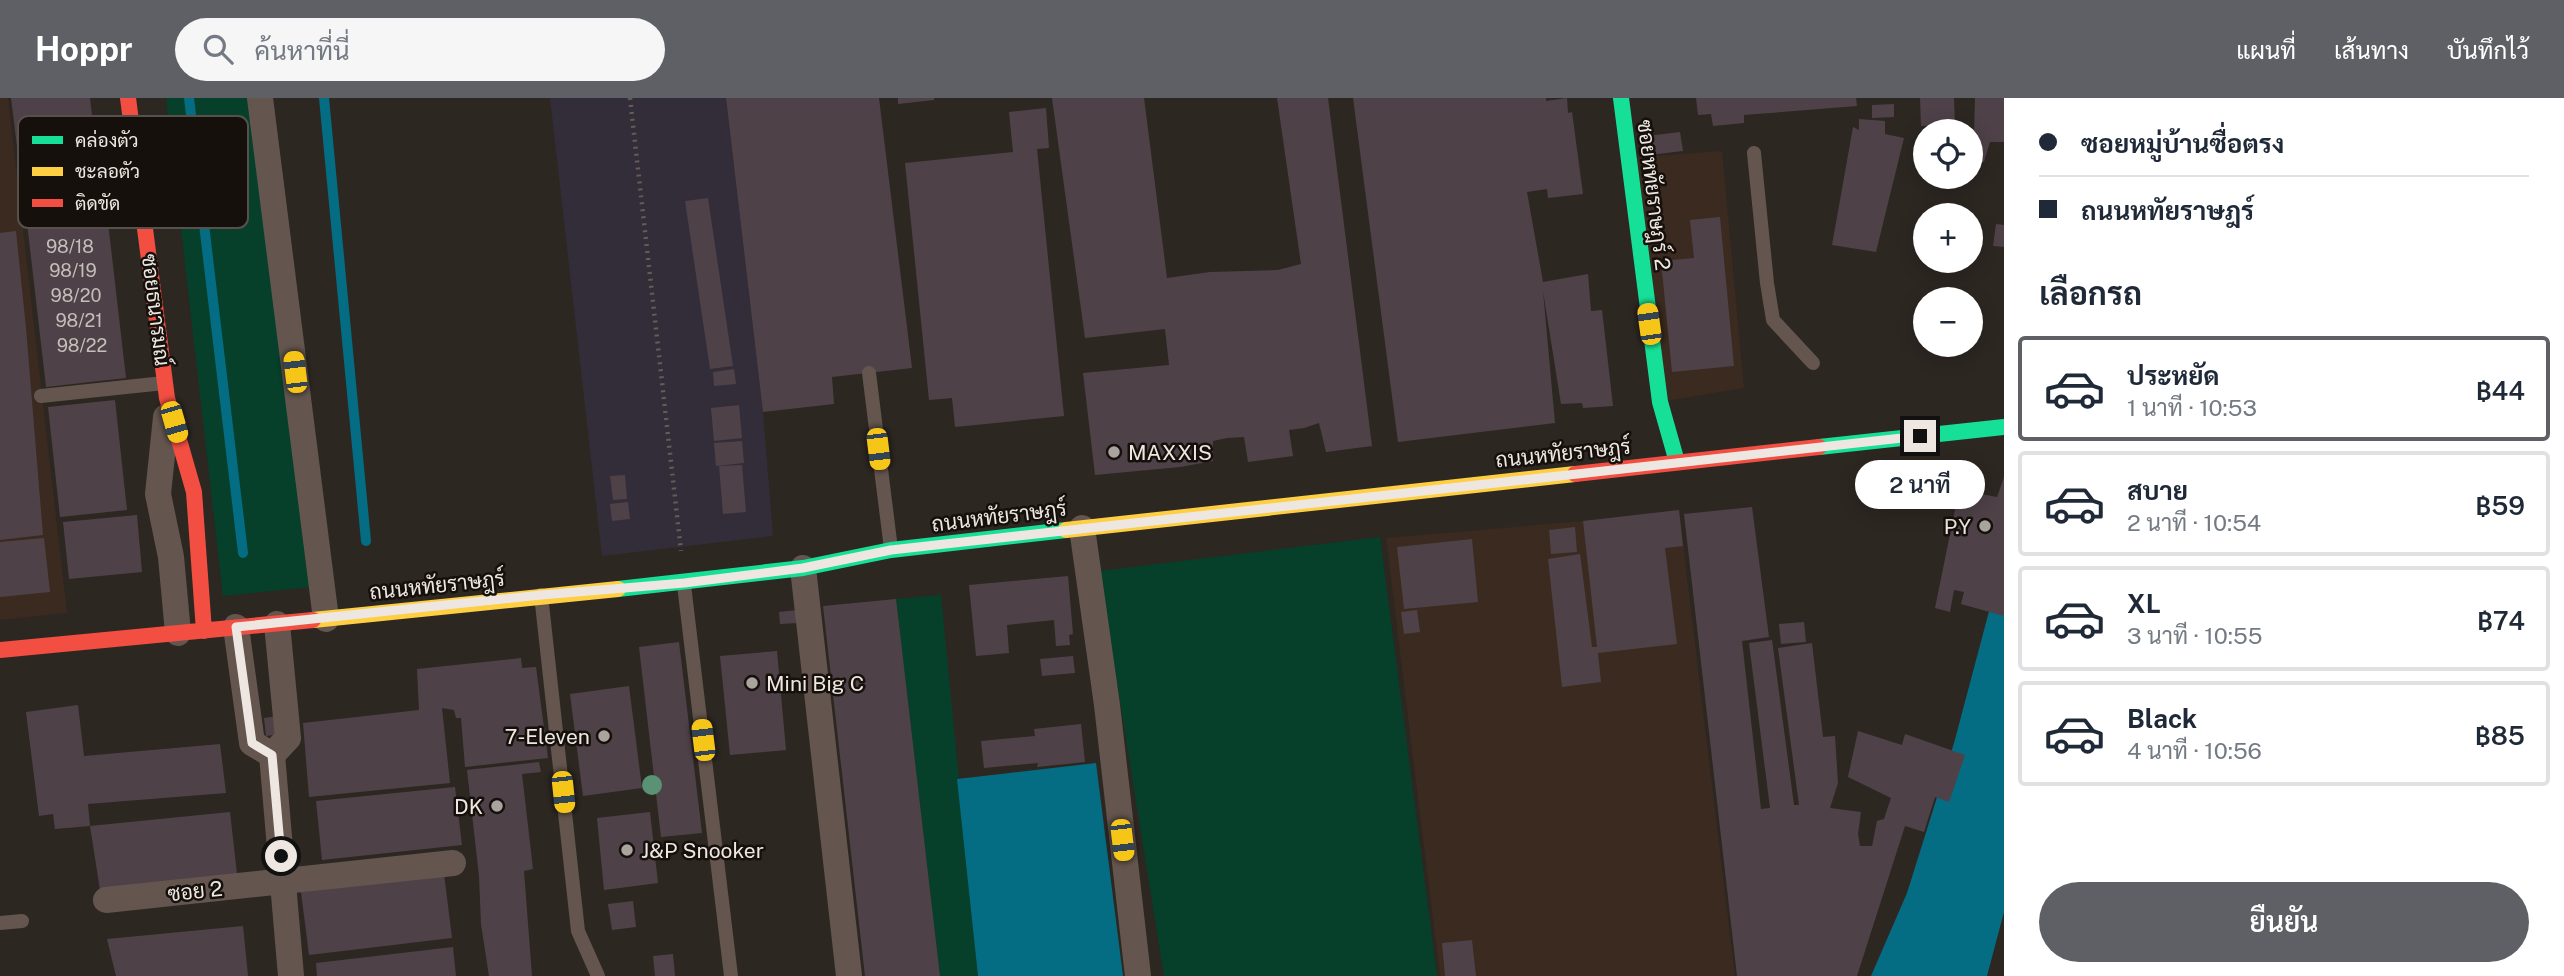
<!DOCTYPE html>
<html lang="th">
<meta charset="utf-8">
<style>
body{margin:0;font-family:"Public Sans",Sarabun,sans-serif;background:#f6f6f7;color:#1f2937;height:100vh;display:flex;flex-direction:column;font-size:26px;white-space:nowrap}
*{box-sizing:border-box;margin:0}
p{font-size:23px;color:#747a83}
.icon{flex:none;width:38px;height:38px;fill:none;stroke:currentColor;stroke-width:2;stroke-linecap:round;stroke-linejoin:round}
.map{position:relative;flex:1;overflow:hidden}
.details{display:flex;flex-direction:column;background:#fff;width:560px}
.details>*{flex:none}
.banner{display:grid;align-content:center;height:154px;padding:0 35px;background:#fff}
.tools{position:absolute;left:1913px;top:21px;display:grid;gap:14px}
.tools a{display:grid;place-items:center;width:70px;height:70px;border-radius:50%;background:#fff;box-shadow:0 4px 18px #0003;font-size:35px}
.end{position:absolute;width:32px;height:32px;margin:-16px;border:9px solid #eee7e1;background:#111;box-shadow:0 0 0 4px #111}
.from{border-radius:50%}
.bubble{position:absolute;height:49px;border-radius:24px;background:#fff;box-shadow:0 4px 18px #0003;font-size:23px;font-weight:600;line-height:49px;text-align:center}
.car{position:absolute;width:21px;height:42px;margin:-21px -10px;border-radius:9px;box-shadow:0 0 5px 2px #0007;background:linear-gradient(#f5c518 24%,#345 0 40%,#f5c518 0 76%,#345 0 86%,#f5c518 0)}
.banner b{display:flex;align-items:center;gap:24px;height:66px;font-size:26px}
.banner b+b{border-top:2px solid #e0e1e3}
.banner i{width:18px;height:18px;background:#1f2937}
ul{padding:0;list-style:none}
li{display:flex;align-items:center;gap:21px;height:105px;margin:0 14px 10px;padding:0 21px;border:4px solid #e0e1e3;border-radius:7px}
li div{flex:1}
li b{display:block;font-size:26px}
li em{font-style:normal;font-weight:600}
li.selected{border-color:#5e6065}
li>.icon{width:63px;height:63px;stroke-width:1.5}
h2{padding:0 35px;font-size:32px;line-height:84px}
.button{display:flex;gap:14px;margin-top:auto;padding:14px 35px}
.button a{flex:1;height:80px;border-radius:42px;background:#5e6065;color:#fff;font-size:28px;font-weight:600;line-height:80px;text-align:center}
header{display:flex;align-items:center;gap:42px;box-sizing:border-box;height:98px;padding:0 35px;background:#5e6065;color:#fff}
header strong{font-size:33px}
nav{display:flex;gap:38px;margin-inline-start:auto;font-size:24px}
.search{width:490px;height:63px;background:#f6f6f7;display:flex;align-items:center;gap:18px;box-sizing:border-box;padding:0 24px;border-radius:38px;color:#747a83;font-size:26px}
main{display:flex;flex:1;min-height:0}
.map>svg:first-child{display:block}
.built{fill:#3a2a1f}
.industrial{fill:#332c39}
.green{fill:#063f2a}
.water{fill:#046c83}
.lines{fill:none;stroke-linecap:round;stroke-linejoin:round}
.stream{stroke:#046c83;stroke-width:10}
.building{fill:#4e4248}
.path{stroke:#655c57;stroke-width:4.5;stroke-dasharray:2 5;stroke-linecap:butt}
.lane{stroke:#64554e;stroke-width:14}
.street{stroke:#64554e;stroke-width:26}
.fast{stroke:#16e098;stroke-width:16}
.slow{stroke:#ffcf43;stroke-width:16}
.jam{stroke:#f24e42;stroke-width:16}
.tree{fill:#599274}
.route{stroke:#eee7e1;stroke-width:9}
.poi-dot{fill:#aaa49e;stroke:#16100c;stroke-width:2.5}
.labels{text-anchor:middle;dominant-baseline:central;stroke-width:5;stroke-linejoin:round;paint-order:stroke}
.number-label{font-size:18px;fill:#c6bebb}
.street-label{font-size:21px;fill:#eee7e1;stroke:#16100c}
.poi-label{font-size:21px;fill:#eee7e1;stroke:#16100c;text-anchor:start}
.key{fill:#16100c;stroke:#57504c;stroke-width:2}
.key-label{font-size:19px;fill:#eee7e1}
</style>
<header>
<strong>Hoppr</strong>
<div class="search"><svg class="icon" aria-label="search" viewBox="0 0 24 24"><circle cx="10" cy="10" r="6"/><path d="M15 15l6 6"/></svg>ค้นหาที่นี่</div>
<nav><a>แผนที่</a><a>เส้นทาง</a><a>บันทึกไว้</a></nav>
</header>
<main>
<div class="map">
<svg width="2004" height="878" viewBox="0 0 2004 878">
<rect width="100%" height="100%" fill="#2d2722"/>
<!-- built -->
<path class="built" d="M0,0H8L67,515L0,522Z
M1722,53L1744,290L1660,304L1628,60Z
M1679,412L1735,878H1440L1386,440L1583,423Z"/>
<!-- industrial -->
<path class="industrial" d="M550,0H726L763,314L773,438L602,458Z"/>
<!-- green -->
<path class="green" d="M166,0H259L311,489L223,498Z
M1380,439L1437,878H1164L1099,473Z
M941,497L978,878H940L896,501Z"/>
<!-- water -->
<path class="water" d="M2004,457V814L1987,878H1871L1907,795L1954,645Z
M1096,665L1123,878H978L957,681Z"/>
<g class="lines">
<!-- stream -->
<path class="stream" d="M189,0L243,455
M324,0L366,443"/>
</g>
<!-- building -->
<path class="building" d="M11,0H90L99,79L22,89Z
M726,0H879L912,270L832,279L834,306L763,314Z
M898,0H934V2L898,6Z
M1052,0H1144L1167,180L1210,174L1278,172L1301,166L1277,0H1328L1372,348L1326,354L1319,325L1304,330L1289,332L1293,358L1248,364L1244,339L1227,340L1213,343V363L1180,369L1095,377L1083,275L1169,267L1165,231L1085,240Z
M1353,0H1546V3L1567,0L1568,15L1572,14L1583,96L1548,100L1547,91L1527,94L1543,184L1588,176L1591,213L1602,212L1613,308L1583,310L1582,305L1561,306L1543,193L1555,325L1398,344Z
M1696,0H1856L1857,8L1744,17V25L1713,28L1711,16L1698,17Z
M1920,0H1954L1955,27L1921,28Z
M1975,0H2004V44H1990L1984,64L1970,63V36L1974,37Z
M1894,6V19L1872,20V7Z
M1046,10L1049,50L1037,51L1064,318L955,329L952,300L929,302L905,65L1013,54L1009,14Z
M1859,21L1885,23V36L1904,40L1876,154L1832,147L1853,29L1859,32Z
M1680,34L1683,53L1649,57L1647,38Z
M103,81L126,280L46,289L23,90Z
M708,100L733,268L710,271L685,103Z
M1720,119L1734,268L1672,274L1661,163L1694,160L1690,122Z
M1996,126L2004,127V149L1993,148Z
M16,133L26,230L43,437L0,442V135Z
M734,271L736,286L714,288L713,274Z
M115,302L127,412L60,419L48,309Z
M739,307L742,340L714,343L711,310Z
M742,343L744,365L716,368L714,345Z
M742,367L746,414L723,416L719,368Z
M625,377L627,401L613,402L610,378Z
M2004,379V518L1961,506L1964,494L1954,492L1950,514L1935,510L1959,392L1997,399Z
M628,404L630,421L612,423L610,406Z
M1752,409L1769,539L1742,543L1761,711L1770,710L1749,545L1772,542L1794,707H1799L1778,550L1812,545L1823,639L1835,638L1838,685L1830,710L1861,714L1858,736L1860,748H1872L1877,723L1884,721L1891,700L1848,679L1858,633L1902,647L1905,636L1965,657L1949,704L1935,699L1924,734L1905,728L1857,878H1737L1684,416Z
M1679,412L1683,448L1665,450L1677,546L1598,555L1601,584L1562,589L1548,461L1580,456L1592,549H1597L1583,423Z
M137,417L142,474L69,481L63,424Z
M1575,429L1577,454L1551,456L1549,432Z
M44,440L50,494L0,499V444Z
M1472,441L1478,504L1404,511L1397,449Z
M1068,478L1073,536L1069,537L1070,547L1056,548L1054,522L1007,527L1009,555L976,558L969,487Z
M896,501L899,526L940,878H865L823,508Z
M797,512L798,525L780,526L779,514Z
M1417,512L1420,534L1404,536L1401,514Z
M1804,524L1806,544L1781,546L1779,526Z
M679,544L702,735L661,739L639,549Z
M777,553L786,652L730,657L720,558Z
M1073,558L1075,575L1042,578L1040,561Z
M521,560L522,570L536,569L548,660L465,669L461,620H456L454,612L442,610L450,685L309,699L303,625L419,612L417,571Z
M629,588L642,690L583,698L570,596Z
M78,607L84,658L220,646L226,695L88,706L90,728L55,731L53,716L39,718L26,614Z
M278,618L280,636L266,638L264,620Z
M1081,626L1085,664L1037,669L1038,665L984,670L981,643L1035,638L1034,631Z
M539,664L541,674L522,676L533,771L524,773L532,878H489L481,826L479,778L467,672Z
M455,689L462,747L322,762L316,703Z
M230,714L237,776L100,792L90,728Z
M650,714L658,785L604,792L597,720Z
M444,776L452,840L309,857L301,794Z
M633,803L636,829L612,832L608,806Z
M243,828L248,878H116L107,841Z
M1472,842L1476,878H1445L1442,845Z
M453,849L456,878H317L316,865Z
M673,856L675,878H655L653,858Z"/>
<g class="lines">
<!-- path -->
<path class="path" d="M630,0L681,453"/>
<!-- lane -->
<path class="lane" d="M1754,55L1767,185L1773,222L1813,265
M869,275L891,451
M41,298L164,285
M684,487L731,878
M541,497L578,833L598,878
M0,825L22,823"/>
<!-- street -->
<path class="street" d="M260,0L326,521
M166,319L158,396L171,459L178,535
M1082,430L1107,607L1138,878
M803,470L849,878
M277,526L288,640L272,657L291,878
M236,529L252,645L272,657
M106,802L453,765"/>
<!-- fast -->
<path class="fast" d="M1621,0L1660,304L1677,364
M1819,349L2004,329
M618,491L803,470L891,452L1066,432"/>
<!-- slow -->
<path class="slow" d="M1066,432L1575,376
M313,522L618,491"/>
<!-- jam -->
<path class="jam" d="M128,0L167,300L194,394L204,533
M1575,376L1819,349
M0,552L313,522"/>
</g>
<!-- trees -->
<circle class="tree" cx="652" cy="687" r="10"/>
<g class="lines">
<!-- route -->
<path class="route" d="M281,758L272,657L252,645L236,529L541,497L684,485L803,470L891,452L981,442L1920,338"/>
</g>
<!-- markers -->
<g class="poi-dot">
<circle cx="1114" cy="354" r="7"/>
<circle cx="1985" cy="428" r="7"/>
<circle cx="752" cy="585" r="7"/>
<circle cx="604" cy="638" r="7"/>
<circle cx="497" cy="708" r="7"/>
<circle cx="627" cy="752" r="7"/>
</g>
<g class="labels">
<!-- number labels -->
<g class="number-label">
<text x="70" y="148">98/18</text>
<text x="73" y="172">98/19</text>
<text x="76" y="197">98/20</text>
<text x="79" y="222">98/21</text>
<text x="82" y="247">98/22</text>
</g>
<!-- street labels -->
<g class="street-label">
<text transform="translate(1654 97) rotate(83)">ซอยหทัยราษฎร์ 2</text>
<text transform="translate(156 212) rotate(83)">ซอยธนารมณ์</text>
<text transform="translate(1563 355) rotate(-6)">ถนนหทัยราษฎร์</text>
<text transform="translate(999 418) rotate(-7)">ถนนหทัยราษฎร์</text>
<text transform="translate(437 487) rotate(-6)">ถนนหทัยราษฎร์</text>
<text transform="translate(195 793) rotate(-6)">ซอย 2</text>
</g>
<!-- poi labels -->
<g class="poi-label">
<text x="1128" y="354">MAXXIS</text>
<text x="1971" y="428" text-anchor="end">P.Y</text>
<text x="766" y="585">Mini Big C</text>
<text x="590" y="638" text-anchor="end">7-Eleven</text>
<text x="483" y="708" text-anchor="end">DK</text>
<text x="641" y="752">J&amp;P Snooker</text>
</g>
</g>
<!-- legend -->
<rect x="18" y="18" width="230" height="112" rx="10" class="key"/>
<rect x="32" y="38" width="31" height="8" fill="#16e098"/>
<rect x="32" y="69" width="31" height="9" fill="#ffcf43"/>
<rect x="32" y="101" width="31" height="8" fill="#f24e42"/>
<g class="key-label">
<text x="75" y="49">คล่องตัว</text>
<text x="75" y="80">ชะลอตัว</text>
<text x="75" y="112">ติดขัด</text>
</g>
</svg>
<div class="tools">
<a><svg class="icon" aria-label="locate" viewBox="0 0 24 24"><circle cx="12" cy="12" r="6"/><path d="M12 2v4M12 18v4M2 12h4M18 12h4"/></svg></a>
<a>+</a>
<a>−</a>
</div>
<i class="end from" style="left:281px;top:758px"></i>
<i class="end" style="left:1920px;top:338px"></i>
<div class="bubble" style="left:1855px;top:362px;width:130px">2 นาที</div>
<i class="car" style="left:1649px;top:226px;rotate:352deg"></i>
<i class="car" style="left:295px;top:274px;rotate:353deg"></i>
<i class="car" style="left:174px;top:324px;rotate:164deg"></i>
<i class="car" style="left:878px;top:351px;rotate:173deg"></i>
<i class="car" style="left:703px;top:642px;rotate:353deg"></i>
<i class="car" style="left:563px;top:694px;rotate:174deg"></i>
<i class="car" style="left:1122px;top:742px;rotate:173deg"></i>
</div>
<section class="details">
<div class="banner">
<b><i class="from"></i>ซอยหมู่บ้านซื่อตรง</b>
<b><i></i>ถนนหทัยราษฎร์</b>
</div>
<h2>เลือกรถ</h2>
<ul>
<li class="selected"><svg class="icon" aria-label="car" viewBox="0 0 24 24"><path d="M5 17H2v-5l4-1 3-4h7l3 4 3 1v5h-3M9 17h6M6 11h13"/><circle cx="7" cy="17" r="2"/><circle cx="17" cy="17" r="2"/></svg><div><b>ประหยัด</b><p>1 นาที · 10:53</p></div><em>฿44</em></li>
<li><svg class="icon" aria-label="car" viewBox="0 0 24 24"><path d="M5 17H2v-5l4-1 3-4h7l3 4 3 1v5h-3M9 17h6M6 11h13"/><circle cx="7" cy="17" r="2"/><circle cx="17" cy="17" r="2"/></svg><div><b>สบาย</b><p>2 นาที · 10:54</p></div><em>฿59</em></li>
<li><svg class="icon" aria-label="car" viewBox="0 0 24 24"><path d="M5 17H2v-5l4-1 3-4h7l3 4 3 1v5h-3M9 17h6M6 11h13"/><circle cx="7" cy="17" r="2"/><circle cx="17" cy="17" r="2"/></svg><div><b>XL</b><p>3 นาที · 10:55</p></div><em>฿74</em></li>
<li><svg class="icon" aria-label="car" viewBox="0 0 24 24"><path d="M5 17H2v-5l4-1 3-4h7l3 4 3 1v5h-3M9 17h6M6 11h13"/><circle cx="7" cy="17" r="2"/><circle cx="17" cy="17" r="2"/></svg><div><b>Black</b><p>4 นาที · 10:56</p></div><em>฿85</em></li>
</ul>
<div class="button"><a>ยืนยัน</a></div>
</section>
</main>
